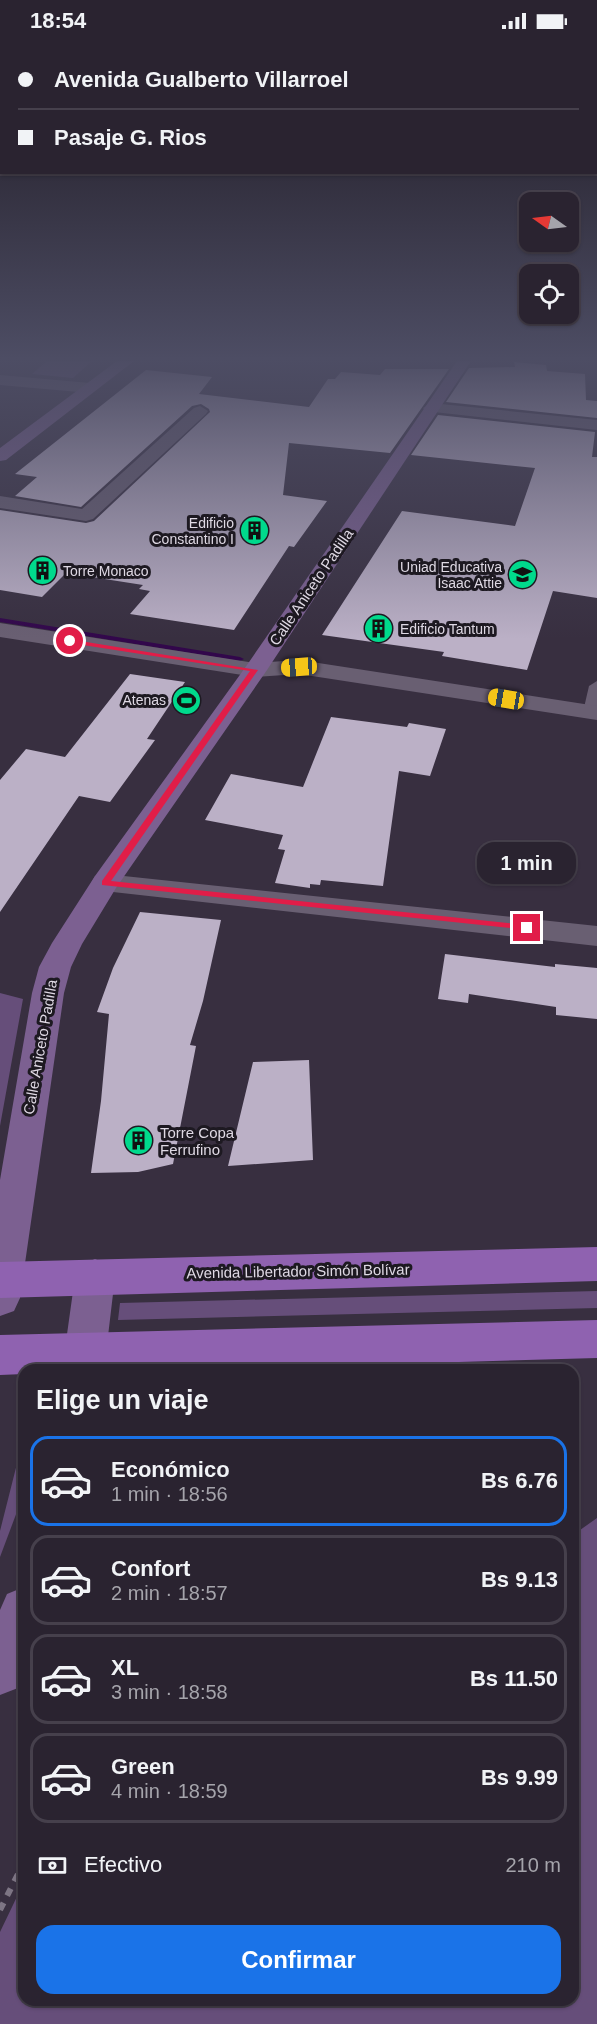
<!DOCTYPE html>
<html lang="es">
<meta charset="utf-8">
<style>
body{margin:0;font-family:Helvetica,sans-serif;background:#362f3c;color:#f1f3f6;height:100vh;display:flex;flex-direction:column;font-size:22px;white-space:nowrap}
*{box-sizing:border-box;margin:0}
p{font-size:20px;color:#a5a4ab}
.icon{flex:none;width:33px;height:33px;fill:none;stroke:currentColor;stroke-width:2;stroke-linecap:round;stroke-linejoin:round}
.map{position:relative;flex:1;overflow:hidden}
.details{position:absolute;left:18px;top:1322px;width:561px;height:642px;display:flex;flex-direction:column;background:#2a2330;border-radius:18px;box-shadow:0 2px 4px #0004,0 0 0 2px #46404c}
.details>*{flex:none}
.banner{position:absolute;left:0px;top:0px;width:597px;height:132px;box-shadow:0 2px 4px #0004,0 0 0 2px #46404c;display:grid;align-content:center;height:132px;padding:0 18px;background:#2a2330}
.needle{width:39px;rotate:284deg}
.tools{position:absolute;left:519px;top:150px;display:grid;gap:12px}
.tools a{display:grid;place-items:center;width:60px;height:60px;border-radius:12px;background:#2a2330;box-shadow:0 2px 4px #0004,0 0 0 2px #46404c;font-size:30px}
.end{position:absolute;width:27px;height:27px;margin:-14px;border:8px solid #e11d48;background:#fff;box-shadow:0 0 0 3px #fff}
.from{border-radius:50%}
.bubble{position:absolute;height:42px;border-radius:18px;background:#2a2330;box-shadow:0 2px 4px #0004,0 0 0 2px #46404c;font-size:20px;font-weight:700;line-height:42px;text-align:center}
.car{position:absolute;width:18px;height:36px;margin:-18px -9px;border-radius:8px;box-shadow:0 0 4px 2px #0007;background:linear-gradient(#f5c518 24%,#345 0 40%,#f5c518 0 76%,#345 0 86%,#f5c518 0)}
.banner b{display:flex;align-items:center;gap:21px;height:57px;font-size:22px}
.banner b+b{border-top:2px solid #46404c}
.banner i{width:15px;height:15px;background:#f1f3f6}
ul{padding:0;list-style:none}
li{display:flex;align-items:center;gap:18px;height:90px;margin:0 12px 9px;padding:0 6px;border:3px solid #46404c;border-radius:18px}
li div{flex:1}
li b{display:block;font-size:22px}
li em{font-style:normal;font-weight:700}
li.selected{border-color:#1a73e8}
li>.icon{width:54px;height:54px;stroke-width:1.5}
h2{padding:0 18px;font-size:27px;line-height:72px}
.pay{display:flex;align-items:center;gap:15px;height:66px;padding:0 18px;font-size:22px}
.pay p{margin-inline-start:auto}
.action{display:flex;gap:12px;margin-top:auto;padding:12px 18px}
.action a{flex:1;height:69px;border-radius:18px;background:#1a73e8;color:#fff;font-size:24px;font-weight:700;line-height:69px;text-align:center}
.status{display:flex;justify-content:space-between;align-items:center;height:42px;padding:0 30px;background:#2a2330;direction:ltr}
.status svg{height:16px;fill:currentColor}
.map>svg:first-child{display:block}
.green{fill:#664e7a}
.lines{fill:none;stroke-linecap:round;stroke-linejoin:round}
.stream{fill:#32074b;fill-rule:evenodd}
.building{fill:#bbb0c6}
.path{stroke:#7d7584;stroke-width:6;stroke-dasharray:8 8;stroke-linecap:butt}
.service{fill:#695f72;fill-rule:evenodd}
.minor{fill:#695f72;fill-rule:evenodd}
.secondary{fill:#7c6091;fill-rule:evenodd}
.primary{fill:#8f62b0;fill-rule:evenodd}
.route{fill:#e11d48}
.labels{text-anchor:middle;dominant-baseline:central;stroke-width:6;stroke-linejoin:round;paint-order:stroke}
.far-poi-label{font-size:14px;fill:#dfd9e4;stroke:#1d1921;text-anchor:end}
.street-label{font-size:15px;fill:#dfd9e4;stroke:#1d1921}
.poi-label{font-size:15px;fill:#dfd9e4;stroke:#1d1921;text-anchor:start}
</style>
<div class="status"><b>18:54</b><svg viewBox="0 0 49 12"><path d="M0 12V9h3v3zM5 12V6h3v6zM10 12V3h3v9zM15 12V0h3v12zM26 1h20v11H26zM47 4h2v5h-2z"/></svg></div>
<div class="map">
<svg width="597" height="1982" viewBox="0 0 597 1982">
<rect width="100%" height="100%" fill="#382f40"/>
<!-- green -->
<path class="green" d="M47,319H92L73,336L32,332Z
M0,951L23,957L0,1084Z
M597,1249V1266L118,1278L120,1261Z
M24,1394V1451L0,1515V1489Z
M597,1476V1982H0V1890L24,1840V1958H573V1493Z"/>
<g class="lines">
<!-- stream -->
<path class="stream" d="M0,576L240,615L244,617L240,619L0,580Z"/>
</g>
<!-- building -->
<path class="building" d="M514,320L546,323L547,329L585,332L586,358L597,359V376L446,360L469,326L515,325Z
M385,327H449L390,411L289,401L283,453L327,459L294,505L289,504L234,588L130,572L150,549L139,547L143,543L66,531L42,555L0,548V468L86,481L94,479L210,370L209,367L201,362L192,364L81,465L15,454L37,435L15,432L146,328L212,335L199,352L309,365L328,337H335L341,330L380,333Z
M438,373L595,390L592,415H597V556L553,549L527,628L442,614L444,610L322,593L402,469L515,484L535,426L411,413Z
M130,632L185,640L147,697L155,698L110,760L79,754L0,870V738L26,707L65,715Z
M331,675L407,685L409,681L446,687L430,734L399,729L383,844L321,838L320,843L310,842V846L275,841L285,808L278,807L283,793L205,778L231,732L303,745Z
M140,870L221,878L203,959L190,1003L196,1004L173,1122L138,1130L91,1131L101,1059L109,972L97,970L113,926Z
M445,912L555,925V922L597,926V977L556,973V965L469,952L468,961L438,957Z
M309,1018L313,1118L228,1124L253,1020Z"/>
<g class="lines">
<!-- path -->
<path class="path" d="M0,1868L24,1820"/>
<!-- service -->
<path class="service" d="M597,639V673H586L583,670L589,644Z"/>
<!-- minor -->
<path class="minor" d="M0,333L90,341L98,346L90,351L0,343Z
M431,361L597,378V388L425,369L423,366Z
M200,364L208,369L206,372L93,477L86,479L0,466V454L82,467L194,366Z
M0,581L255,621L299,618L597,664V678L299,632L255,635L0,595Z
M105,832L597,884V904L95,848L91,841L95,834Z"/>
<!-- secondary -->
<path class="secondary" d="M117,319H134L6,418L0,419V406Z
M457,319H471L267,628L116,846L82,902L71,925L64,951L20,1256L14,1269L0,1274V1138L32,951L39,925L52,901L95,834L247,623Z
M95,1217L109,1223L115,1235L104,1328H62L75,1235L81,1223Z
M24,1545V1631L18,1646L0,1653V1568L7,1552Z"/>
<!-- primary -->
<path class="primary" d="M597,1205V1239L0,1256V1220Z
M597,1278V1316L185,1328H24V1332L0,1333V1293Z"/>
</g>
<!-- sky -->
<linearGradient id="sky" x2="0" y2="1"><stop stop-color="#1f1a23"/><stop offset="0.53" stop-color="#4d4d64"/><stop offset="1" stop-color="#4d4d64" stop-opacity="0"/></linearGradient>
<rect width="597" height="597" fill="url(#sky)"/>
<!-- route -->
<path class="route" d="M68,597L258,628L111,839L527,883L530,884V888L102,843V839L250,629L70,601Z"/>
<!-- icons -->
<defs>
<symbol id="building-disc" viewBox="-11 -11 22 22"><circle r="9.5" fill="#00d98c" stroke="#1d1921"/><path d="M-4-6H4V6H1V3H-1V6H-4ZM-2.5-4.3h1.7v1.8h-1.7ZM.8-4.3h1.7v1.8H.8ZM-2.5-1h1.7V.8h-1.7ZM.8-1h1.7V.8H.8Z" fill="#111"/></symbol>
<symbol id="school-disc" viewBox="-11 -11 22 22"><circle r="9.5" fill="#00d98c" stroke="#1d1921"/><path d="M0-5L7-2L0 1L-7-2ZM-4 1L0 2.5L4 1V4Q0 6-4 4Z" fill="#111"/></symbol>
<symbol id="stadium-disc" viewBox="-11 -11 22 22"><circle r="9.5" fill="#00d98c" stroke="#1d1921"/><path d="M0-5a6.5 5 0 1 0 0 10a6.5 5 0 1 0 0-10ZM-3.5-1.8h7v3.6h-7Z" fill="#111"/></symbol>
</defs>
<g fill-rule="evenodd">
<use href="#building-disc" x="238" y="472" width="33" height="33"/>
<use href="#building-disc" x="26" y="512" width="33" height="33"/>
<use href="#school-disc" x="506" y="516" width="33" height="33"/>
<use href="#building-disc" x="362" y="570" width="33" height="33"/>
<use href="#stadium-disc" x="170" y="642" width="33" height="33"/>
<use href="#building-disc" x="122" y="1082" width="33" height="33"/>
</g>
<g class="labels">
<!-- far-poi labels -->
<g class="far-poi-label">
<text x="234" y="481">Edificio<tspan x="234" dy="16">Constantino I</tspan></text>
<text x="502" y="525">Uniad Educativa<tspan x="502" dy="16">Isaac Attie</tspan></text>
<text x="63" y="529" text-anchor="start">Torre Monaco</text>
<text x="400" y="587" text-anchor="start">Edificio Tantum</text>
<text x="166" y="658">Atenas</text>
</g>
<!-- street labels -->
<g class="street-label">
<text transform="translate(311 545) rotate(-56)">Calle Aniceto Padilla</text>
<text transform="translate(40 1005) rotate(-80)">Calle Aniceto Padilla</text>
<text transform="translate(298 1229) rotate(-1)">Avenida Libertador Simón Bolívar</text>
</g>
<!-- poi labels -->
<g class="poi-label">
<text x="160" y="1090">Torre Copa<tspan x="160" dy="17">Ferrufino</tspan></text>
</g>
</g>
</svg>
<div class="tools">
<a><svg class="needle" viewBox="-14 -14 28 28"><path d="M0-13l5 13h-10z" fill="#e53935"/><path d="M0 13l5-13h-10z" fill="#a5a4ab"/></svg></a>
<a><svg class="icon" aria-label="locate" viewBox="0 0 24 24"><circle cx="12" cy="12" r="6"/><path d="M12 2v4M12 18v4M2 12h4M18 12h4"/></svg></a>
</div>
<i class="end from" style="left:70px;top:599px"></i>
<i class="end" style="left:527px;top:886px"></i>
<div class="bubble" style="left:477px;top:800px;width:99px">1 min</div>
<i class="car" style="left:299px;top:625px;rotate:266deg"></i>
<i class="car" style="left:506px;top:657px;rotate:279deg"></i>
<div class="banner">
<b><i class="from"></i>Avenida Gualberto Villarroel</b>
<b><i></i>Pasaje G. Rios</b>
</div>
<section class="details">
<h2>Elige un viaje</h2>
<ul>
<li class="selected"><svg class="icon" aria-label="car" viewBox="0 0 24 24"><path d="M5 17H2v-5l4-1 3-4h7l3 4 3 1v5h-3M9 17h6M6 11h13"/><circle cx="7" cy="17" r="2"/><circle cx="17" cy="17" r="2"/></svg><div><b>Económico</b><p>1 min · 18:56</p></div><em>Bs 6.76</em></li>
<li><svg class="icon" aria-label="car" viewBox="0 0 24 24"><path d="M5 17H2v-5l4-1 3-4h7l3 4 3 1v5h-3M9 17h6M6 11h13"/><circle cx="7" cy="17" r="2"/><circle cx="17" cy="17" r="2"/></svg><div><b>Confort</b><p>2 min · 18:57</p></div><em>Bs 9.13</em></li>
<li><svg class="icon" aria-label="car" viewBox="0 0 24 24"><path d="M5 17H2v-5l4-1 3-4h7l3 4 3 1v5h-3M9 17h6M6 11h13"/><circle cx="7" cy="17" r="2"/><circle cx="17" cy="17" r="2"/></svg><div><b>XL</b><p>3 min · 18:58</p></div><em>Bs 11.50</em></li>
<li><svg class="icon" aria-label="car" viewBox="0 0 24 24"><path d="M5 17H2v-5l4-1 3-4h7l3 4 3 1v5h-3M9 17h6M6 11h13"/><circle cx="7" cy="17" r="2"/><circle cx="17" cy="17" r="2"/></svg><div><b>Green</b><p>4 min · 18:59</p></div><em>Bs 9.99</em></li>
</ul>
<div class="pay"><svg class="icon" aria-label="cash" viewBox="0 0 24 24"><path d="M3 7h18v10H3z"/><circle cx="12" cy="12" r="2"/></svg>Efectivo<p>210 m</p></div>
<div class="action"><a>Confirmar</a></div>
</section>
</div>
